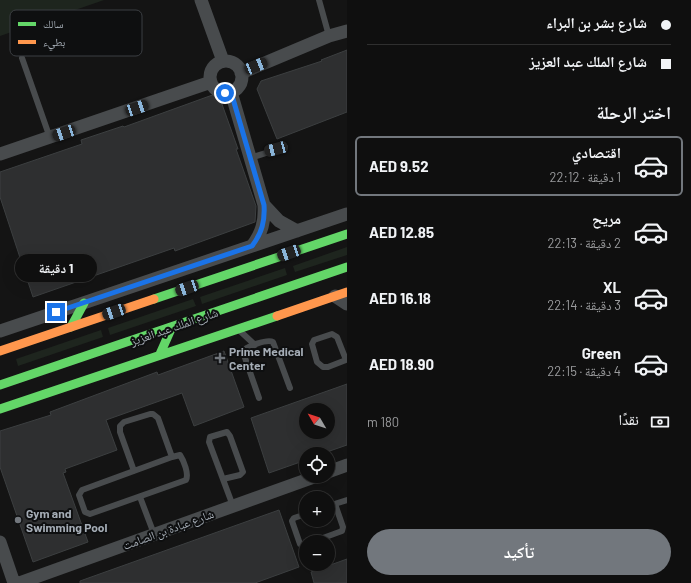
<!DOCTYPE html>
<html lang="ar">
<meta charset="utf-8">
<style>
body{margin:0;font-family:Barlow,"Noto Naskh Arabic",sans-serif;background:#1d1d1d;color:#f1f3f6;direction:rtl;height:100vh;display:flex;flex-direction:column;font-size:15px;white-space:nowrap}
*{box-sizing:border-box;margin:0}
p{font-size:13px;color:#9b9c9e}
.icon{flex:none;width:22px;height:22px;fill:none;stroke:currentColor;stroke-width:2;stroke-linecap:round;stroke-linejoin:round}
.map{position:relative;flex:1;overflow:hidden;direction:ltr}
.panel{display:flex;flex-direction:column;background:#0f0f0f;width:344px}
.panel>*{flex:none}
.banner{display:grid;align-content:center;height:88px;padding:0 20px;background:#0f0f0f}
.needle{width:26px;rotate:309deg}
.fabs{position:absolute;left:299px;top:403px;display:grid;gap:8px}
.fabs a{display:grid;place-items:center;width:36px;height:36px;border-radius:50%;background:#0f0f0f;box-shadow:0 4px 16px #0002,0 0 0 1px #2f2f2f;font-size:20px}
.end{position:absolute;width:18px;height:18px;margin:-9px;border:5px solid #1a73e8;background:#fff;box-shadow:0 0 0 2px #fff}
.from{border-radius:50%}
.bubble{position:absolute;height:28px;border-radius:14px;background:#0f0f0f;box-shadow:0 4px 16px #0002,0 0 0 1px #2f2f2f;font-size:13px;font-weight:700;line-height:28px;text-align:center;direction:rtl}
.car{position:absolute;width:12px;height:24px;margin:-12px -6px;border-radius:5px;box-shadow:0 0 3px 1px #0007;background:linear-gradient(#222 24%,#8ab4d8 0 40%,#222 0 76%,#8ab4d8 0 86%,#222 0)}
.banner b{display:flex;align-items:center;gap:14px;height:38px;font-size:15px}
.banner b+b{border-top:1px solid #2f2f2f}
.banner i{width:10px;height:10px;background:#f1f3f6}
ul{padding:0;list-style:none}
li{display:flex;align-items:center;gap:12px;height:60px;margin:0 8px 6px;padding:0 12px;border:2px solid transparent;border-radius:6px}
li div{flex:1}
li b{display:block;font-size:15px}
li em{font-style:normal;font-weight:700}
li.current{border-color:#72777d}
li>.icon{width:36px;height:36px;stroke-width:1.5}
h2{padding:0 20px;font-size:18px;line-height:48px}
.pay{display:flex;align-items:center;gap:10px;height:44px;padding:0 20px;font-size:15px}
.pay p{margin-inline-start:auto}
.cta{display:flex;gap:8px;margin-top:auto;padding:8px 20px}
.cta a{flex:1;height:46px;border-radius:24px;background:#72777d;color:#fff;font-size:16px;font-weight:700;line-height:46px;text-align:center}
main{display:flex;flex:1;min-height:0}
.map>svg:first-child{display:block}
.green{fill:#1e251e}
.building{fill:#2e2f30;stroke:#3c3f40;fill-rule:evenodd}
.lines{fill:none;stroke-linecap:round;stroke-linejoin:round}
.lane{stroke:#484b4d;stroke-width:6}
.street{stroke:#484b4d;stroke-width:13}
.fast{stroke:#63d668;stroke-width:9}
.slow{stroke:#ff974d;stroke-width:9}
.route{stroke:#1a73e8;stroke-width:5}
.poi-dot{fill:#72777d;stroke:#0e0f10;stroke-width:1.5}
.labels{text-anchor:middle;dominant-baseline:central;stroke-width:4;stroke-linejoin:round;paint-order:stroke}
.street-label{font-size:12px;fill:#a5adb6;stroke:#0e0f10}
.poi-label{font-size:12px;font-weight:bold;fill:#a5adb6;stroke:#0e0f10;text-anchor:start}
.key{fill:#0e0f10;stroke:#3b3e42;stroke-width:1}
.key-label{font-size:11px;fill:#a5adb6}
</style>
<main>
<section class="panel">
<div class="banner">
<b><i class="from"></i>شارع بشر بن البراء</b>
<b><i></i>شارع الملك عبد العزيز</b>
</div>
<h2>اختر الرحلة</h2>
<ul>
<li class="current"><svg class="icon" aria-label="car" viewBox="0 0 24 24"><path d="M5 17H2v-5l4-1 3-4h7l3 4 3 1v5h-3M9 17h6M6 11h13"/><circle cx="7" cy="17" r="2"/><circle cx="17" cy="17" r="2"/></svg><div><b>اقتصادي</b><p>1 دقيقة · 22:12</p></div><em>AED 9.52</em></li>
<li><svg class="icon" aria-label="car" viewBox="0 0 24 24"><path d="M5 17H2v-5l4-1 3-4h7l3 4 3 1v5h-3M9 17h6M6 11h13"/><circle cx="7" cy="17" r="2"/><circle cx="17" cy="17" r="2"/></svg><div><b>مريح</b><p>2 دقيقة · 22:13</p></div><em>AED 12.85</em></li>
<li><svg class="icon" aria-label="car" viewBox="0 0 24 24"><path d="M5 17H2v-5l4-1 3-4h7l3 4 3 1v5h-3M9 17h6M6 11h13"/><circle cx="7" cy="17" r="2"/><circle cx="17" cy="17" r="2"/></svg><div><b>XL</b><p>3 دقيقة · 22:14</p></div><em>AED 16.18</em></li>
<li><svg class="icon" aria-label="car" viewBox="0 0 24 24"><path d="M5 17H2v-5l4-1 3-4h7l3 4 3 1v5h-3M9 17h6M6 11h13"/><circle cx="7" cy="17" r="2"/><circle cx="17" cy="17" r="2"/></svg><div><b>Green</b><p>4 دقيقة · 22:15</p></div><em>AED 18.90</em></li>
</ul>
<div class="pay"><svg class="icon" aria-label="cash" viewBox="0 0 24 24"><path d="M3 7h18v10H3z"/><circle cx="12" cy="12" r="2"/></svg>نقدًا<p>180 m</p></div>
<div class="cta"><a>تأكيد</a></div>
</section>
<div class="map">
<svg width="347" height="583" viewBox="0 0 347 583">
<rect width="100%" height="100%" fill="#141414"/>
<!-- green -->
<path class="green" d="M0,0H104L0,36Z
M347,247V255L295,272L293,266Z
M285,268L287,275L202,304L200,297Z
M193,299L196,306L110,335L108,328Z
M101,330L103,337L18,366L16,359Z"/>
<!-- building -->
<path class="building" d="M347,50V112L277,139L257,89L261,81L322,61L321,60Z
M218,93L238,149H236L256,206L255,222L175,251L174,248L33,297L0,197V172L82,144L81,140L123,126L124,127Z
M224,351L244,407L194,426L182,393L106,420L117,450L65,469L66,472L63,473L88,542L33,562L0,467V431L51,415L50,412L157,372L158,375Z
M347,384V445L321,454H306V460L269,473L251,418ZM306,410H328V432H306Z
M279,510L299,567L255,583H80V581Z
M347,559V583H314L311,572Z"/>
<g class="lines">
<!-- lane -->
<path class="lane" d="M319,0L329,36
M22,58L50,138
M250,158L285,147
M240,331L255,345
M332,334L337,337L346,360L328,367H323L317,362L312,344L314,340Z
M259,398L243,352C245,346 268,339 273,342L290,388
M180,455C184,461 189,474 186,480L90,514L85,512L79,495L82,490L172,457Z
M134,471L120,432V426L124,422L150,414H153L158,418L172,457
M223,479L240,475L243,472L230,436L227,432L210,437L209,442L233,506
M140,497L154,534
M328,506L347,500
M306,514L294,518L292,521L300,544L303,545L306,544
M312,542L342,531L343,527L335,504"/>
<!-- street -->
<path class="street" d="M201,0L223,61
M210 77a16 16 0 1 1 32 0a16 16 0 1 1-32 0Z
M241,73L329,36L347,31
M231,92L264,205C265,221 262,233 252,246
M0,154L211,82
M264,205L279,221L297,231
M335,296L347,304
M0,331L347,214
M328,472L347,465
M0,542L14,583
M19,583L317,476"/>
<!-- fast -->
<path class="fast" d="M154,299L347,234
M71,327L84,303
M160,354L172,327
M0,385L347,267
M0,409L277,316"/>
<!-- slow -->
<path class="slow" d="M277,316L347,292
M0,351L154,299"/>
</g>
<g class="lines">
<!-- route -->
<path class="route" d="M56,312L252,246C262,233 265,221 264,205L231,92L225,93"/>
</g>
<!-- markers -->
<g class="poi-dot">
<path d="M218 352h4v4h4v4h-4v4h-4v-4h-4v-4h4z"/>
<circle cx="18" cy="520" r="4"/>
</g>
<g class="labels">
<!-- street labels -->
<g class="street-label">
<text transform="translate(174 326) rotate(-19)">شارع الملك عبد العزيز</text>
<text transform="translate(168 529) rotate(-20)">شارع عبادة بن الصامت</text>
</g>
<!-- poi labels -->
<g class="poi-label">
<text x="229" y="351">Prime Medical<tspan x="229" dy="14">Center</tspan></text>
<text x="26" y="513">Gym and<tspan x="26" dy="14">Swimming Pool</tspan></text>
</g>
</g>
<!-- legend -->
<rect x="10" y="10" width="132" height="46" rx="6" class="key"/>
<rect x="18" y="22" width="18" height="4" fill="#63d668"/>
<rect x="18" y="40" width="18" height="4" fill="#ff974d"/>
<g class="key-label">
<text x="43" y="28">سالك</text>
<text x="43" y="46">بطيء</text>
</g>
</svg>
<div class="fabs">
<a><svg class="needle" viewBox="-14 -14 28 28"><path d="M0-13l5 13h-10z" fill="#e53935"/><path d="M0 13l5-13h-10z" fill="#9b9c9e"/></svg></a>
<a><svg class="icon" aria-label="locate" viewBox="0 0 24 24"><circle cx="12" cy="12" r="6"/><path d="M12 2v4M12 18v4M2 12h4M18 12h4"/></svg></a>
<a>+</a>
<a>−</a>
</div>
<i class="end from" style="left:225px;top:93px"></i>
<i class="end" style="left:56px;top:312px"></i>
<div class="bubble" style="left:15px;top:254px;width:82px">1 دقيقة</div>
<i class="car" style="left:256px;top:66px;rotate:68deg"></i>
<i class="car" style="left:137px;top:108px;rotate:71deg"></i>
<i class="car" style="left:64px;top:133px;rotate:251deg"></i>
<i class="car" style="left:276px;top:149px;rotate:255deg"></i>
<i class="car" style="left:289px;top:253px;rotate:251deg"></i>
<i class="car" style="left:187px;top:288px;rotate:251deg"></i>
<i class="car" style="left:114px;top:312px;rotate:251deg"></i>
</div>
</main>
